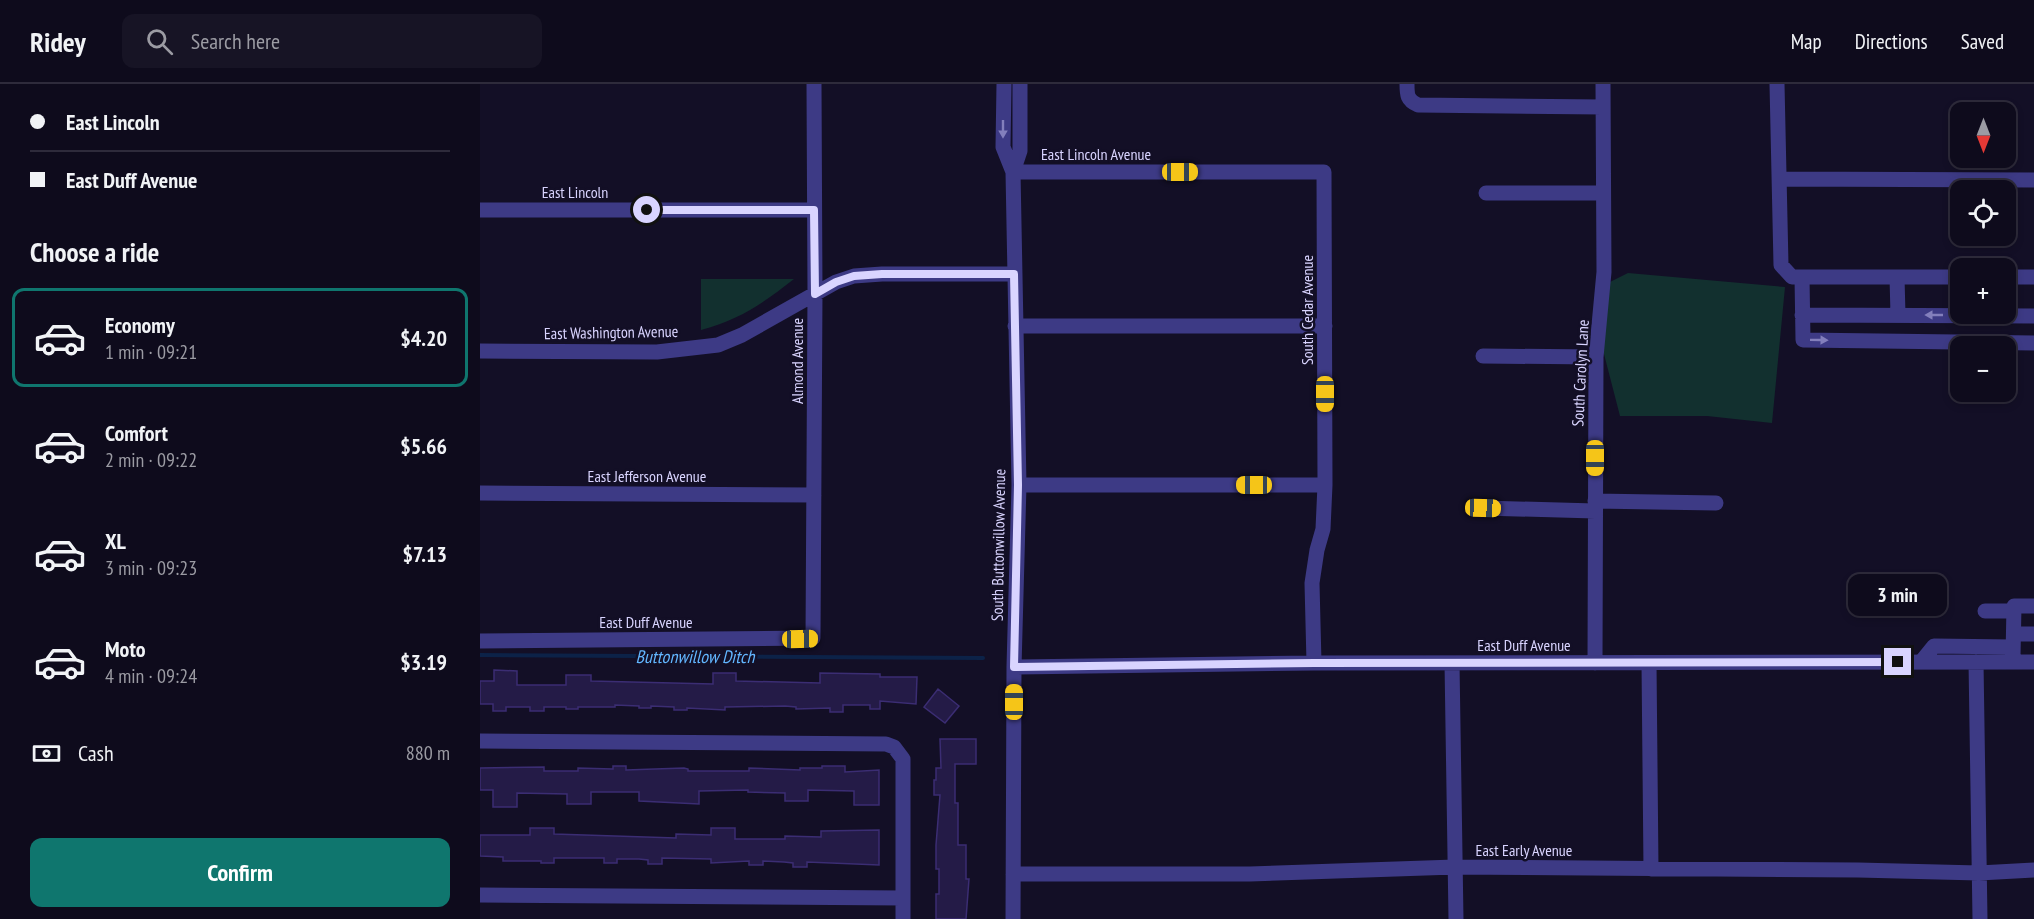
<!DOCTYPE html>
<meta charset="utf-8">
<style>
body{margin:0;font-family:"PT Sans Narrow",sans-serif;background:#171425;color:#f1f3f6;height:100vh;display:flex;flex-direction:column;font-size:22px;white-space:nowrap}
*{box-sizing:border-box;margin:0}
p{font-size:20px;color:#9b9ba3}
.icon{flex:none;width:33px;height:33px;fill:none;stroke:currentColor;stroke-width:2;stroke-linecap:round;stroke-linejoin:round}
.map{position:relative;flex:1;overflow:hidden}
.details{display:flex;flex-direction:column;background:#0e0b1c;width:480px}
.details>*{flex:none}
.guide{display:grid;align-content:center;height:132px;padding:0 30px;background:#0e0b1c}
.needle{width:39px;rotate:180deg}
.fabs{position:absolute;left:1470px;top:18px;display:grid;gap:12px}
.fabs a{display:grid;place-items:center;width:66px;height:66px;border-radius:12px;background:#0e0b1c;box-shadow:0 3px 9px #0003,0 0 0 2px #2e2b3b;font-size:30px}
.end{position:absolute;width:27px;height:27px;margin:-14px;border:8px solid #d9d4ff;background:#111;box-shadow:0 0 0 3px #111}
.from{border-radius:50%}
.bubble{position:absolute;height:42px;border-radius:12px;background:#0e0b1c;box-shadow:0 3px 9px #0003,0 0 0 2px #2e2b3b;font-size:20px;font-weight:700;line-height:42px;text-align:center}
.car{position:absolute;width:18px;height:36px;margin:-18px -9px;border-radius:8px;box-shadow:0 0 4px 2px #0007;background:linear-gradient(#f5c518 24%,#345 0 40%,#f5c518 0 76%,#345 0 86%,#f5c518 0)}
.guide b{display:flex;align-items:center;gap:21px;height:57px;font-size:22px}
.guide b+b{border-top:2px solid #2e2b3b}
.guide i{width:15px;height:15px;background:#f1f3f6}
ul{padding:0;list-style:none}
li{display:flex;align-items:center;gap:18px;height:99px;margin:0 12px 9px;padding:0 18px;border:3px solid transparent;border-radius:12px}
li div{flex:1}
li b{display:block;font-size:22px}
li em{font-style:normal;font-weight:700}
li.active{border-color:#0f766e}
li>.icon{width:54px;height:54px;stroke-width:1.5}
h2{padding:0 30px;font-size:27px;line-height:72px}
.pay{display:flex;align-items:center;gap:15px;height:66px;padding:0 30px;font-size:22px}
.pay p{margin-inline-start:auto}
.primary-button{display:flex;gap:12px;margin-top:auto;padding:12px 30px}
.primary-button a{flex:1;height:69px;border-radius:12px;background:#0f766e;color:#fff;font-size:24px;font-weight:700;line-height:69px;text-align:center}
header{display:flex;align-items:center;gap:36px;box-sizing:border-box;height:84px;padding:0 30px;background:#0e0b1c;border-bottom:2px solid #2e2b3b}
header strong{font-size:28px}
nav{display:flex;gap:33px;margin-inline-start:auto;font-size:21px}
.search{width:420px;height:54px;background:#171425;display:flex;align-items:center;gap:15px;box-sizing:border-box;padding:0 21px;border-radius:12px;color:#9b9ba3;font-size:22px}
main{display:flex;flex:1;min-height:0}
.map>svg:first-child{display:block}
.green{fill:#12302f}
.lines{fill:none;stroke-linecap:round;stroke-linejoin:round}
.stream{stroke:#0c2248;stroke-width:4}
.building{fill:#241b47;stroke:#3b2d73;stroke-width:1.5}
.minor{stroke:#3d3a85;stroke-width:15}
.oneway{fill:#837fbc}
.route{stroke:#d9d4ff;stroke-width:8}
.labels{text-anchor:middle;dominant-baseline:central;stroke-width:5;stroke-linejoin:round;paint-order:stroke}
.street-label{font-size:16px;fill:#d9d4ff;stroke:#130f26}
.water-label{font-size:18px;font-style:italic;fill:#62b6ff;stroke:#130f26}
</style>
<header>
<strong>Ridey</strong>
<div class="search"><svg class="icon" aria-label="search" viewBox="0 0 24 24"><circle cx="10" cy="10" r="6"/><path d="M15 15l6 6"/></svg>Search here</div>
<nav><a>Map</a><a>Directions</a><a>Saved</a></nav>
</header>
<main>
<section class="details">
<div class="guide">
<b><i class="from"></i>East Lincoln</b>
<b><i></i>East Duff Avenue</b>
</div>
<h2>Choose a ride</h2>
<ul>
<li class="active"><svg class="icon" aria-label="car" viewBox="0 0 24 24"><path d="M5 17H2v-5l4-1 3-4h7l3 4 3 1v5h-3M9 17h6M6 11h13"/><circle cx="7" cy="17" r="2"/><circle cx="17" cy="17" r="2"/></svg><div><b>Economy</b><p>1 min · 09:21</p></div><em>$4.20</em></li>
<li><svg class="icon" aria-label="car" viewBox="0 0 24 24"><path d="M5 17H2v-5l4-1 3-4h7l3 4 3 1v5h-3M9 17h6M6 11h13"/><circle cx="7" cy="17" r="2"/><circle cx="17" cy="17" r="2"/></svg><div><b>Comfort</b><p>2 min · 09:22</p></div><em>$5.66</em></li>
<li><svg class="icon" aria-label="car" viewBox="0 0 24 24"><path d="M5 17H2v-5l4-1 3-4h7l3 4 3 1v5h-3M9 17h6M6 11h13"/><circle cx="7" cy="17" r="2"/><circle cx="17" cy="17" r="2"/></svg><div><b>XL</b><p>3 min · 09:23</p></div><em>$7.13</em></li>
<li><svg class="icon" aria-label="car" viewBox="0 0 24 24"><path d="M5 17H2v-5l4-1 3-4h7l3 4 3 1v5h-3M9 17h6M6 11h13"/><circle cx="7" cy="17" r="2"/><circle cx="17" cy="17" r="2"/></svg><div><b>Moto</b><p>4 min · 09:24</p></div><em>$3.19</em></li>
</ul>
<div class="pay"><svg class="icon" aria-label="cash" viewBox="0 0 24 24"><path d="M3 7h18v10H3z"/><circle cx="12" cy="12" r="2"/></svg>Cash<p>880 m</p></div>
<div class="primary-button"><a>Confirm</a></div>
</section>
<div class="map">
<svg width="1554" height="835" viewBox="0 0 1554 835">
<rect width="100%" height="100%" fill="#130f26"/>
<!-- green -->
<path class="green" d="M1148,189L1305,203L1292,339L1227,332H1140L1117,243L1126,200Z
M221,195H314C282,220 261,235 221,246Z"/>
<g class="lines">
<!-- stream -->
<path class="stream" d="M0,571L503,574"/>
</g>
<!-- building -->
<path class="building" d="M14,586L37,587V601H86V591H111V597L233,600V589H256V597L340,599V589L400,590V593H437L436,620L400,617V625H390V621H363V628H350V624L316,625V623L305,622L245,623V626L207,624V626H194V623L171,622V624H159V622L135,621V623H98V625H86V623H64V627H50V623H26V627H13V620H0V597H14Z
M458,605L479,622L465,639L444,623Z
M460,655H496V680H475V719H478V761H486V795H489L486,835H456V810H459V785H456V761L460,711H454V696H456V684H461Z
M133,682H146V686L204,684L208,685V687H269V684L320,686V684H342V682H365V688L399,686V721H374V707L328,706V717H305V709L268,708V706L219,707V720L159,717V708H111V720H87V710L37,709V723H13V706H0V684L64,683V687H98V684L133,685Z
M50,744H74V750L196,754V750L231,751V744H255V755H305V752L341,753V747L399,746V781L327,778V783H313V779L304,778L283,777V781H269V777L231,779V775L182,774V780H168V776L159,775H137V779H124V774H74V779H61V777H23V773L0,772V751H50Z"/>
<g class="lines">
<!-- minor -->
<path class="minor" d="M524,0L523,63L533,88
M927,0C927,11 927,16 938,21L1123,23
M1297,0L1301,181L1312,193H1480
M533,88H844L845,401L843,445L837,466L832,499L834,579
M1299,95L1554,96
M1006,109H1123
M0,126H334
M1322,193L1323,256L1554,259
M1417,193L1418,231
M1526,193H1554
M1322,231L1554,232
M535,242H845
M0,267L177,268L238,261L262,251L356,198L374,192L402,190H534
M1003,272L1116,273
M539,401H845
M0,409L334,411
M1115,417L1236,419
M1003,424L1115,427
M1505,527H1534
M1534,550H1554
M0,557L333,554L335,209L334,0
M1533,572L1534,522H1554
M1441,578L1454,562L1533,563
M1496,578L1500,835
M972,579L976,835
M1115,579L1116,273L1124,188L1123,0
M1169,579L1171,785
M534,583L834,579L1554,578
M0,657L406,660L414,663L423,675V835
M533,790H770L975,783L1378,786L1499,789L1554,786
M0,811L423,814
M533,835L534,583L539,401L533,88L540,67V0"/>
</g>
<!-- one-way arrows -->
<defs><path id="oneway-solid" d="M-6-.8H1V-3.2L6.5 0L1 3.2V.8H-6Z" transform="scale(1.5)"/></defs>
<g class="oneway">
<use href="#oneway-solid" transform="translate(523 45) rotate(90)"/>
<use href="#oneway-solid" transform="translate(1454 231) rotate(-180)"/>
<use href="#oneway-solid" transform="translate(1339 256) rotate(1)"/>
</g>
<g class="lines">
<!-- route -->
<path class="route" d="M167,126H334L335,210L356,198L374,192L402,190H534L538,401L534,583L834,579L1418,578"/>
</g>
<g class="labels">
<!-- street labels -->
<g class="street-label">
<text x="616" y="70">East Lincoln Avenue</text>
<text x="95" y="108">East Lincoln</text>
<text transform="translate(827 226) rotate(-90)">South Cedar Avenue</text>
<text transform="translate(131 248) rotate(-1)">East Washington Avenue</text>
<text transform="translate(317 277) rotate(-90)">Almond Avenue</text>
<text transform="translate(1100 289) rotate(-87)">South Carolyn Lane</text>
<text x="167" y="392">East Jefferson Avenue</text>
<text transform="translate(518 461) rotate(-89)">South Buttonwillow Avenue</text>
<text x="166" y="538">East Duff Avenue</text>
<text x="1044" y="561">East Duff Avenue</text>
<text x="1044" y="766">East Early Avenue</text>
</g>
<!-- water labels -->
<g class="water-label">
<text x="215" y="572">Buttonwillow Ditch</text>
</g>
</g>
</svg>
<div class="fabs">
<a><svg class="needle" viewBox="-14 -14 28 28"><path d="M0-13l5 13h-10z" fill="#e53935"/><path d="M0 13l5-13h-10z" fill="#9b9ba3"/></svg></a>
<a><svg class="icon" aria-label="locate" viewBox="0 0 24 24"><circle cx="12" cy="12" r="6"/><path d="M12 2v4M12 18v4M2 12h4M18 12h4"/></svg></a>
<a>+</a>
<a>−</a>
</div>
<i class="end from" style="left:167px;top:126px"></i>
<i class="end" style="left:1418px;top:578px"></i>
<div class="bubble" style="left:1368px;top:490px;width:99px">3 min</div>
<i class="car" style="left:700px;top:88px;rotate:90deg"></i>
<i class="car" style="left:845px;top:310px;rotate:180deg"></i>
<i class="car" style="left:1115px;top:374px;rotate:180deg"></i>
<i class="car" style="left:774px;top:401px;rotate:270deg"></i>
<i class="car" style="left:1003px;top:424px;rotate:92deg"></i>
<i class="car" style="left:320px;top:555px;rotate:89deg"></i>
<i class="car" style="left:534px;top:618px;rotate:0deg"></i>
</div>
</main>
